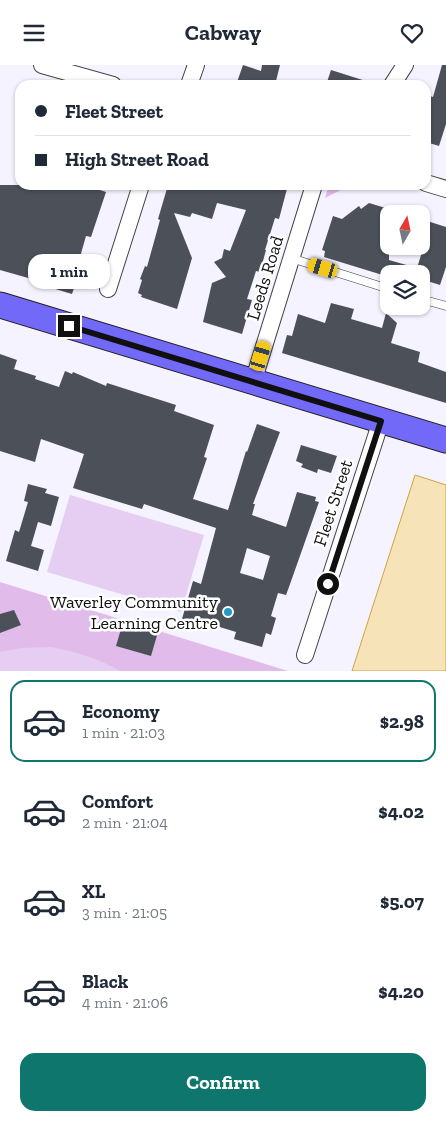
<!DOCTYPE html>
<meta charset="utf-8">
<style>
body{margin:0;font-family:"Zilla Slab",serif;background:#f2f2f3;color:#1f2937;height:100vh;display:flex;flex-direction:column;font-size:19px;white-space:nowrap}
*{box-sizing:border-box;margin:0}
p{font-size:16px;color:#747a83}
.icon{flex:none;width:28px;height:28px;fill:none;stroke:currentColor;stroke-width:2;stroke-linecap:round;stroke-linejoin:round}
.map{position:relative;height:606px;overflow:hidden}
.sheet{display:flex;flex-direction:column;background:#fff;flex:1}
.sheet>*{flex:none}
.hud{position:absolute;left:15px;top:15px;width:416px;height:110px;border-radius:15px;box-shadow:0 1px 4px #0004;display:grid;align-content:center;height:110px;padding:0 20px;background:#fff}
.needle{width:32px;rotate:9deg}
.controls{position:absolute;left:380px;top:140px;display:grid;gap:10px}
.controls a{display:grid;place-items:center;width:50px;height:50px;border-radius:10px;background:#fff;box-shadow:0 1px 4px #0004;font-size:25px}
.end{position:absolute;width:22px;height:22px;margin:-11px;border:6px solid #101010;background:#fff;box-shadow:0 0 0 2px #fff}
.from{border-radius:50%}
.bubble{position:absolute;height:35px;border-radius:15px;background:#fff;box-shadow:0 1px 4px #0004;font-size:16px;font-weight:800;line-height:35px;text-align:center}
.car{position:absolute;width:15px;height:30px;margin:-15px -8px;border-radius:6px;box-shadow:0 0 4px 1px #0007;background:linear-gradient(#f5c518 24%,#345 0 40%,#f5c518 0 76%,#345 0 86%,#f5c518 0)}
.hud b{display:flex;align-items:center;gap:18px;height:48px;font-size:19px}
.hud b+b{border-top:1px solid #e0e1e3}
.hud i{width:12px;height:12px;background:#1f2937}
ul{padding:9px 0 0;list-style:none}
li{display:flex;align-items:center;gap:15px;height:82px;margin:0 10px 8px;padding:0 10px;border:2px solid transparent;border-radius:15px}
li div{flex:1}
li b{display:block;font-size:19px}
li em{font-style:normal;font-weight:800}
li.current{border-color:#0f766e}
li>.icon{width:45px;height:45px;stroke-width:1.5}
.action{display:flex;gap:10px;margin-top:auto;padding:10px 20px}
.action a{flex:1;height:58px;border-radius:15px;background:#0f766e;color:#fff;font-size:20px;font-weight:800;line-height:58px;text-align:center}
header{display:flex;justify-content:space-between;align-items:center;height:65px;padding:0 20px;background:#fff;font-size:22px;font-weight:800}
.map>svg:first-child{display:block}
.green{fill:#e1bceb}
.pitch{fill:#e5cef2}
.water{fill:#f7e3b8;stroke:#cfa43e}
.building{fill:#4c5059;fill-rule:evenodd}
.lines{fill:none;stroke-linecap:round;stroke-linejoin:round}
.service-casing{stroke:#434343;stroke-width:9}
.minor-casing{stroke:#434343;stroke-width:18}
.primary-casing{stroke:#212121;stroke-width:27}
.service{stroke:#fff;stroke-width:8}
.minor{stroke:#fff;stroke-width:16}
.primary{stroke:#7369f9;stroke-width:25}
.route{stroke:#101010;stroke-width:6}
.poi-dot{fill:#269ac3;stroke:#fff;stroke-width:2}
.labels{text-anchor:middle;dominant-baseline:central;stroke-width:5;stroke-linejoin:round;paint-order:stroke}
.street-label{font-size:18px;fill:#101010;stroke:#fff}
.poi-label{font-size:18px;fill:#101010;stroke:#fff;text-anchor:end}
</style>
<header><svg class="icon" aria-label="menu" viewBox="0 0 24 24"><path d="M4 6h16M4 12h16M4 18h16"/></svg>Cabway<svg class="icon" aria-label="heart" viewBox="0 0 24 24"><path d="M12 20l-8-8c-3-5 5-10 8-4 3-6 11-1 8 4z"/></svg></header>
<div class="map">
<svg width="446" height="606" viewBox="0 0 446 606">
<rect width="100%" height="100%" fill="#f5f3ff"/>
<!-- green -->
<path class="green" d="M329,120H351L325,133Z
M0,517L288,606H0Z"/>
<!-- pitch -->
<path class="pitch" d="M70,430L204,470L181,547L47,507Z
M51,582C76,587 98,593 120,606H0V587L21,583Z"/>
<!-- water -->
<path class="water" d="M415,410L446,420V606H352Z"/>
<!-- building -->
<path class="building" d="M243,0L261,6L262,0H280L275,20H236Z
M442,0H446V59L439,81L426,77V30L433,32Z
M331,5L369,17L368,20H326Z
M0,120H99L97,124L106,127L91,172L86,171L78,199L80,200L77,207L81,208L77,221L75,220L72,229L52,223L53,220L0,205Z
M168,120H288L279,154L275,153L265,185H266L260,207L256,206L247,234L252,235L242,269L203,257L212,218L226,212L214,197L222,193L224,184L230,186L246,145L217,138L212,154L192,148L190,152L174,148L192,193L177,244L141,232L142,230L138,228L142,215L140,214L145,201L147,202L160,155L158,154Z
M369,138L389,144V195L417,203L426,174L421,172V154L446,162V202L440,220L421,214V209H389V212L324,192L325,186L322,185L333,151L342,154L359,141L361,144Z
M331,238L354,244L351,254L382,263L386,248L397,258L391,278L420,287L418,297L446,307V338L282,288L287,270L292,271L298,249L325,258Z
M0,289L17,295L14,304L36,311L35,314L59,322L65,306L72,309L73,307L106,321L107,318L176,340L174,346L214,360L204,392L207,393L193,434L228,445L246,386L247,387L257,359L280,367L253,439H255L252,450L286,462L297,427L316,432L315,436L319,437L289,522L286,530L278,528L271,551L276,553L271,570L266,568L262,582L234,574L236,567L210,559L209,563L182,554L193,516L201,519L216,463L144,439L142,444L73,423L84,389L41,374L35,397L0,386ZM247,483L270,491L263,515L240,508Z
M301,380L337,391L331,408L318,404L317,408L301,402L303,399L296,396Z
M28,419L47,424L45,428L59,432L51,461L38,457L31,481L44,485L38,506L6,496L15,465L19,467L28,437L24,436Z
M14,545L21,560L0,568V549Z
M123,557L158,567L151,591L116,581Z"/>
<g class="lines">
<defs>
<path id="service" d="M291,193L389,224
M421,234L446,241"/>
<path id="minor" d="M42,0L113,20
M189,20L196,0
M392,20L405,0
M426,118L446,124
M108,224L141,120
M253,317L314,120
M305,590L381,356"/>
<path id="primary" d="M0,240L446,375"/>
</defs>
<!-- service casing -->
<use href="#service" class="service-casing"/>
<!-- minor casing -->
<use href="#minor" class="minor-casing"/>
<!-- primary casing -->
<use href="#primary" class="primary-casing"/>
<!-- service -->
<use href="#service" class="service"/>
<!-- minor -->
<use href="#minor" class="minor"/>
<!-- primary -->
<use href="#primary" class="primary"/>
</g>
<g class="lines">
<!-- route -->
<path class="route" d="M69,261L381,356L328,519"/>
</g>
<!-- markers -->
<circle class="poi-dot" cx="228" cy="547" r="5"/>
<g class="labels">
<!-- street labels -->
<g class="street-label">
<text transform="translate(265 213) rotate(-73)">Leeds Road</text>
<text transform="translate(333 438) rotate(-72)">Fleet Street</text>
</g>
<!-- poi labels -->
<g class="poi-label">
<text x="218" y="537">Waverley Community<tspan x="218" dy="21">Learning Centre</tspan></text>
</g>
</g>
</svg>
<div class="controls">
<a><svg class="needle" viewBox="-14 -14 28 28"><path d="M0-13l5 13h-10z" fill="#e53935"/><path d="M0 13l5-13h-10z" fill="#747a83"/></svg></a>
<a><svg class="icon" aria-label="layers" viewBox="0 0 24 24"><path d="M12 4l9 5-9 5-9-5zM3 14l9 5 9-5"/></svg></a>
</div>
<i class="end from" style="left:328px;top:519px"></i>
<i class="end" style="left:69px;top:261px"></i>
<div class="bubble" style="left:28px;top:189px;width:82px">1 min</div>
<i class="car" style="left:323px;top:203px;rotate:287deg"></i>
<i class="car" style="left:261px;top:291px;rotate:17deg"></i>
<div class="hud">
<b><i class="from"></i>Fleet Street</b>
<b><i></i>High Street Road</b>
</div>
</div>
<section class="sheet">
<ul>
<li class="current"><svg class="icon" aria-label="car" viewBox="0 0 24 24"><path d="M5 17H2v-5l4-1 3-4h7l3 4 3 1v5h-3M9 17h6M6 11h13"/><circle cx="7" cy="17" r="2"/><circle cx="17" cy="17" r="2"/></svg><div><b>Economy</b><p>1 min · 21:03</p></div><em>$2.98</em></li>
<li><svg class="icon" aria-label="car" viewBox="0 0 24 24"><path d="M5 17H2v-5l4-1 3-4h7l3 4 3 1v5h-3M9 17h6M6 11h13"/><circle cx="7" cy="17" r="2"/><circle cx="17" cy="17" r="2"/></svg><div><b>Comfort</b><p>2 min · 21:04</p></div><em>$4.02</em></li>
<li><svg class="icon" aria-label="car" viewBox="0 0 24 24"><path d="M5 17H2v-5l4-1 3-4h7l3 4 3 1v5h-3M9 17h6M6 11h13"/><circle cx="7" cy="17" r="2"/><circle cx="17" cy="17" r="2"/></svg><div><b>XL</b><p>3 min · 21:05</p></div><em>$5.07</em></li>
<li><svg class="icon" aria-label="car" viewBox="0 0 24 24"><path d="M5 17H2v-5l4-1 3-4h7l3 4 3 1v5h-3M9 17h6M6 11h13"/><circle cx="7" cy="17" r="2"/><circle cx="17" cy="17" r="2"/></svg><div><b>Black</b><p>4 min · 21:06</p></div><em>$4.20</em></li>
</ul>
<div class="action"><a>Confirm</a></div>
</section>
